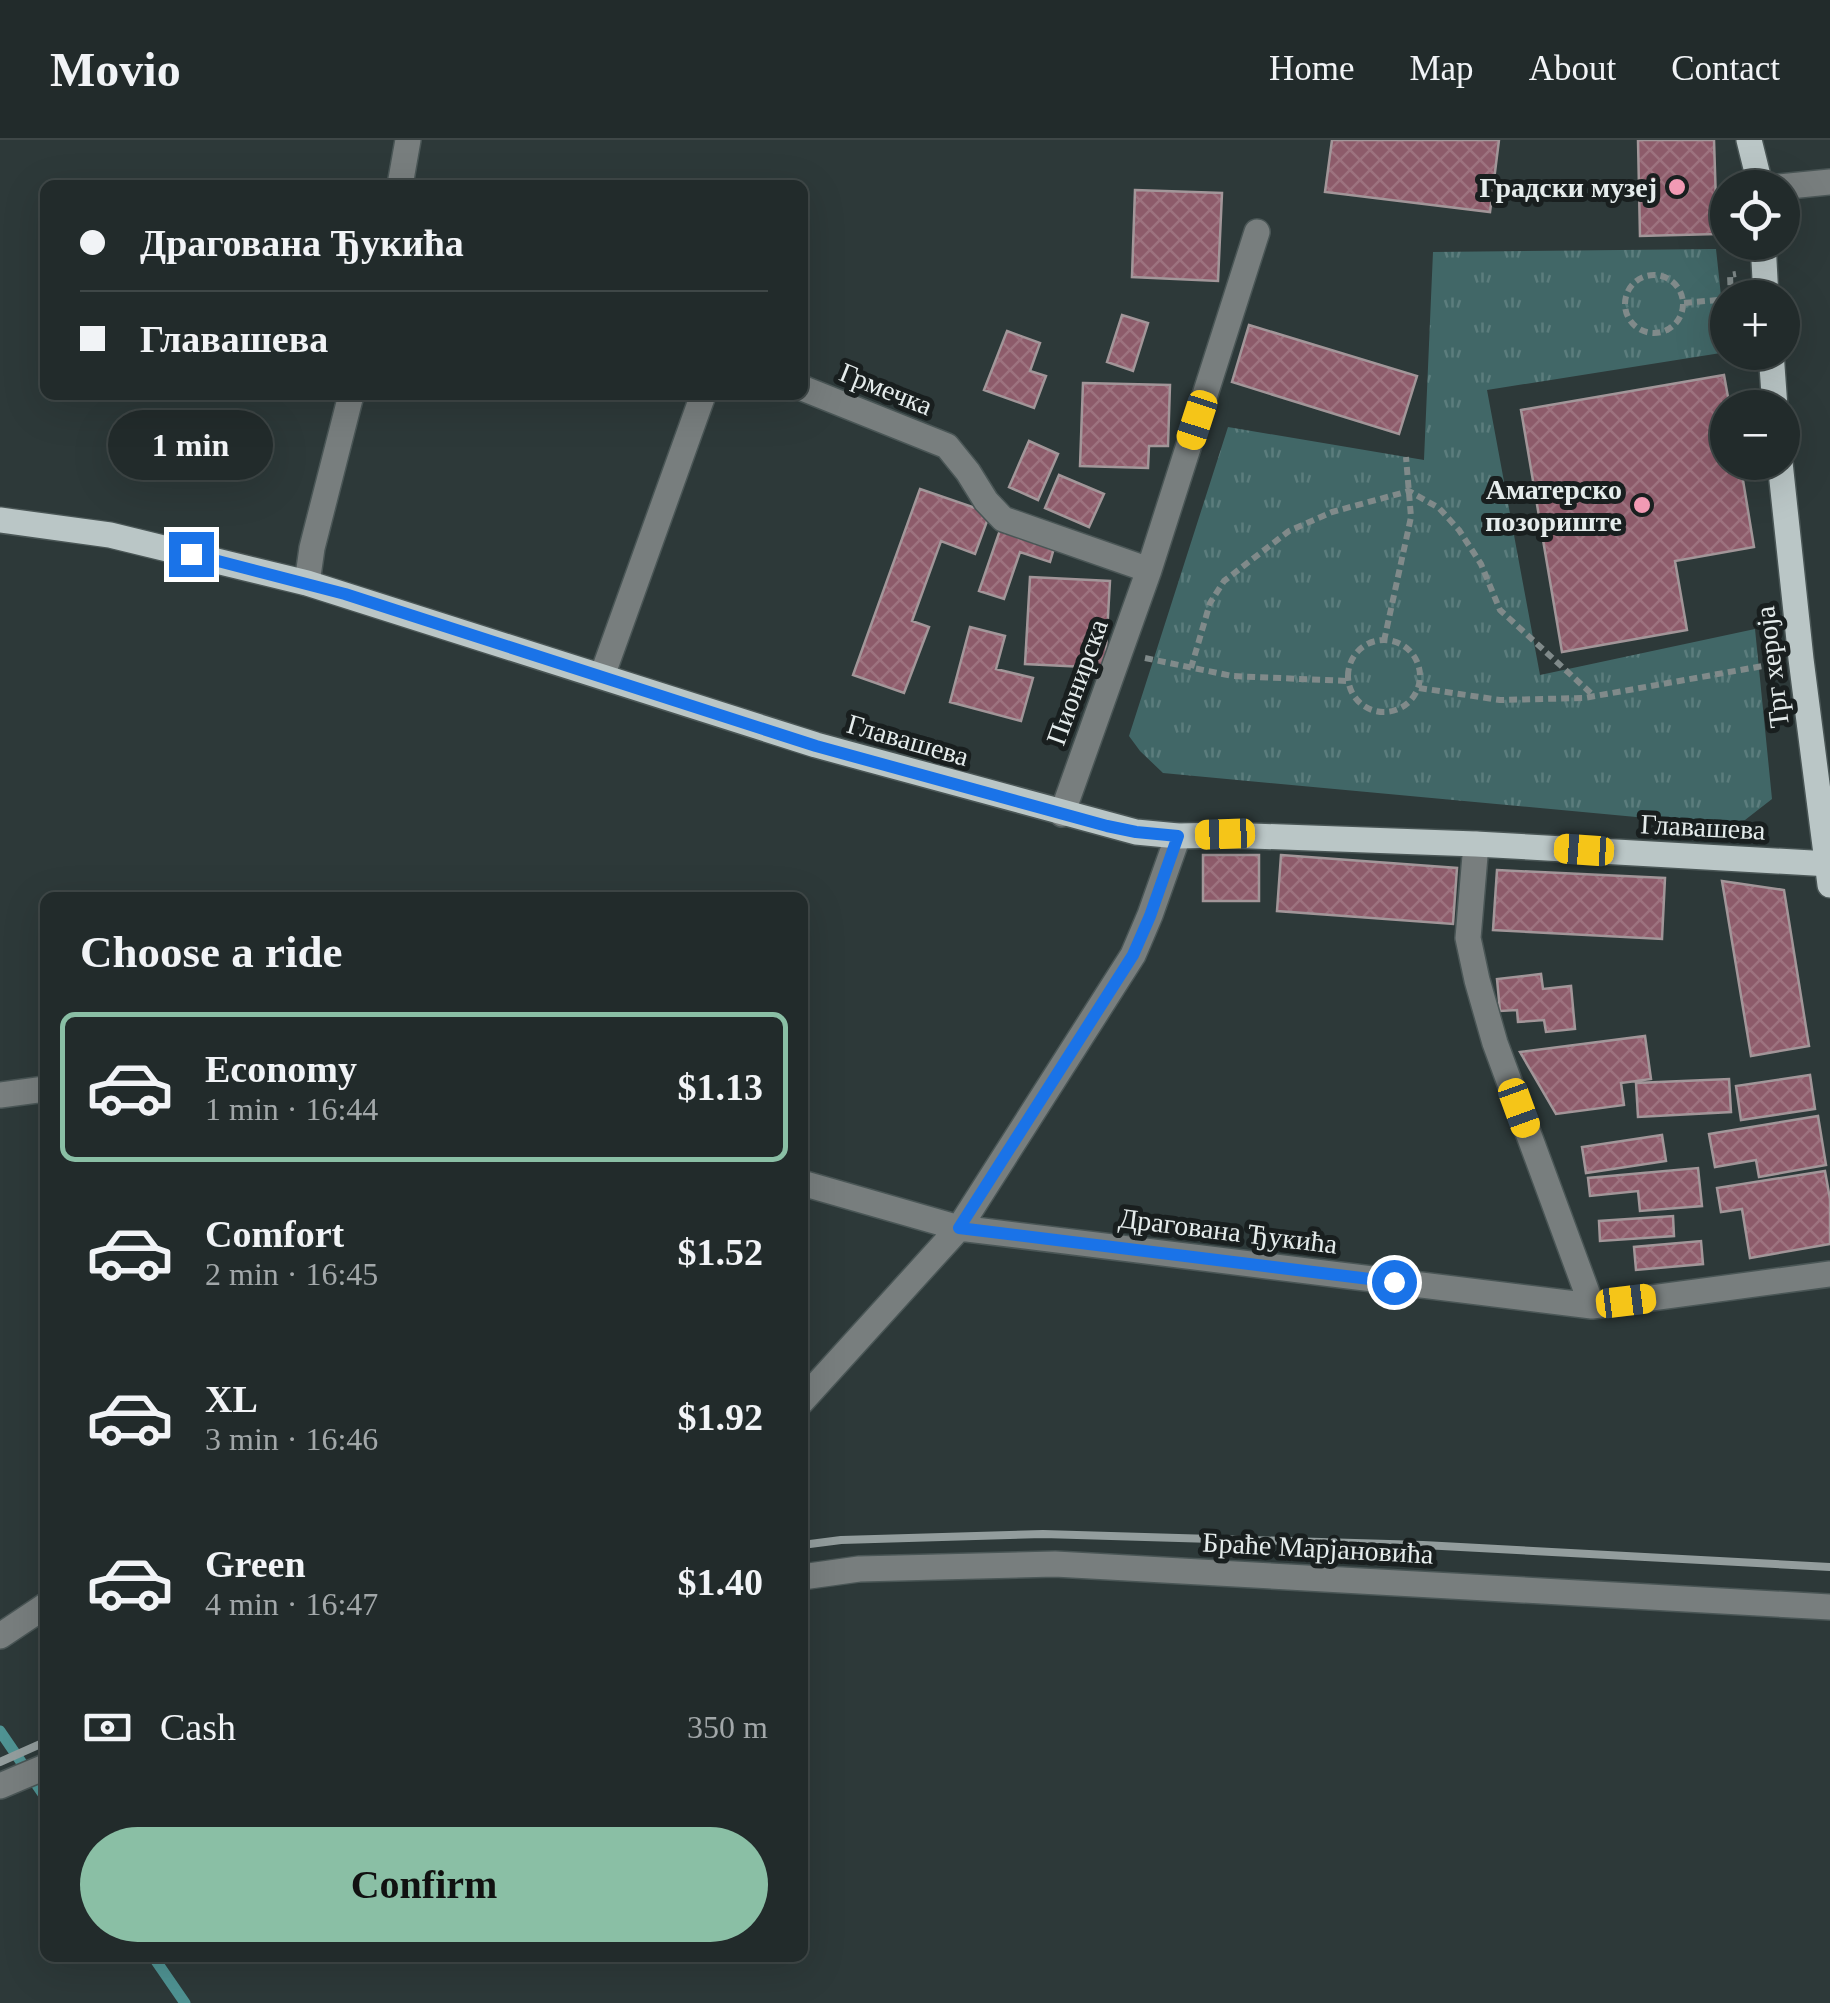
<!DOCTYPE html>
<meta charset="utf-8">
<style>
body{margin:0;font-family:"Times New Roman",serif;background:#2a3333;color:#f1f3f6;height:100vh;display:flex;flex-direction:column;font-size:38px;white-space:nowrap}
*{box-sizing:border-box;margin:0}
p{font-size:32px;color:#a2a7a9}
.icon{flex:none;width:55px;height:55px;fill:none;stroke:currentColor;stroke-width:2;stroke-linecap:round;stroke-linejoin:round}
.map{position:relative;flex:1;overflow:hidden}
.drawer{position:absolute;left:40px;top:752px;width:768px;height:1070px;display:flex;flex-direction:column;background:#222b2b;border-radius:15px;box-shadow:0 10px 40px #0002,0 0 0 2px #3f4747}
.drawer>*{flex:none}
.hud{position:absolute;left:40px;top:40px;width:768px;height:220px;border-radius:15px;box-shadow:0 10px 40px #0002,0 0 0 2px #3f4747;display:grid;align-content:center;height:220px;padding:0 40px;background:#222b2b}
.controls{position:absolute;left:1710px;top:30px;display:grid;gap:20px}
.controls a{display:grid;place-items:center;width:90px;height:90px;border-radius:50%;background:#222b2b;box-shadow:0 10px 40px #0002,0 0 0 2px #3f4747;font-size:50px}
.end{position:absolute;width:45px;height:45px;margin:-22px;border:12px solid #1a73e8;background:#fff;box-shadow:0 0 0 5px #fff}
.from{border-radius:50%}
.bubble{position:absolute;height:70px;border-radius:35px;background:#222b2b;box-shadow:0 10px 40px #0002,0 0 0 2px #3f4747;font-size:32px;font-weight:700;line-height:70px;text-align:center}
.car{position:absolute;width:30px;height:60px;margin:-30px -15px;border-radius:12px;box-shadow:0 0 8px 2px #0007;background:linear-gradient(#f5c518 24%,#345 0 40%,#f5c518 0 76%,#345 0 86%,#f5c518 0)}
.hud b{display:flex;align-items:center;gap:35px;height:95px;font-size:38px}
.hud b+b{border-top:2px solid #3f4747}
.hud i{width:25px;height:25px;background:#f1f3f6}
ul{padding:0;list-style:none}
li{display:flex;align-items:center;gap:30px;height:150px;margin:0 20px 15px;padding:0 20px;border:5px solid transparent;border-radius:15px}
li div{flex:1}
li b{display:block;font-size:38px}
li em{font-style:normal;font-weight:700}
li.selected{border-color:#8abfa5}
li>.icon{width:90px;height:90px;stroke-width:1.5}
h2{padding:0 40px;font-size:45px;line-height:120px}
.pay{display:flex;align-items:center;gap:25px;height:110px;padding:0 40px;font-size:38px}
.pay p{margin-inline-start:auto}
.cta{display:flex;gap:20px;margin-top:auto;padding:20px 40px}
.cta a{flex:1;height:115px;border-radius:60px;background:#8abfa5;color:#111;font-size:40px;font-weight:700;line-height:115px;text-align:center}
header{display:flex;align-items:center;gap:60px;box-sizing:border-box;height:140px;padding:0 50px;background:#222b2b;border-bottom:2px solid #3f4747}
header strong{font-size:48px}
nav{display:flex;gap:55px;margin-inline-start:auto;font-size:35px}
.map>svg:first-child{display:block}
.grass{fill:url(#grass-tufts)}
.lines{fill:none;stroke-linecap:round;stroke-linejoin:round}
.stream{stroke:#4f9393;stroke-width:11}
.building{fill:url(#building-cross-hatch);stroke:#a29699;stroke-width:2.5}
.minor-casing{stroke:#4a5656;stroke-width:28}
.major-casing{stroke:#4a5656;stroke-width:28}
.path{stroke:#808a8a;stroke-width:6;stroke-dasharray:8 5;stroke-linecap:butt}
.minor{stroke:#787e7e;stroke-width:25}
.major{stroke:#bac6c6;stroke-width:25}
.rail{stroke:#939d9d;stroke-width:8}
.route{stroke:#1a73e8;stroke-width:12}
.poi-dot{fill:#f19ab4;stroke:#191f1f;stroke-width:4}
.labels{text-anchor:middle;dominant-baseline:central;stroke-width:10;stroke-linejoin:round;paint-order:stroke}
.poi-label{font-size:28px;font-weight:bold;fill:#e5ecec;stroke:#191f1f;text-anchor:end}
.street-label{font-size:28px;fill:#e5ecec;stroke:#191f1f}
</style>
<header>
<strong>Movio</strong>
<nav><a>Home</a><a>Map</a><a>About</a><a>Contact</a></nav>
</header>
<div class="map">
<svg width="1830" height="1863" viewBox="0 0 1830 1863">
<defs>
<pattern id="grass-tufts" width="24" height="20" patternUnits="userSpaceOnUse" patternTransform="scale(2.5)"><rect width="24" height="20" fill="#416767"/><path d="M3 7l-1-3M5 7V3M7 7l1-3M15 17l-1-3M17 17v-4M19 17l1-3" fill="none" stroke="#5c7d7d"/></pattern>
<pattern id="building-cross-hatch" width="8" height="8" patternUnits="userSpaceOnUse" patternTransform="scale(2.5)"><rect width="8" height="8" fill="#8d5b6a"/><path d="M0 0l8 8M0 8l8-8" fill="none" stroke="#9d737f"/></pattern>
</defs>
<rect width="100%" height="100%" fill="#2d3939"/>
<!-- grass -->
<path class="grass" d="M1716,109L1727,212L1487,250L1540,535L1755,489L1772,659L1745,680L1711,684L1163,633L1140,611L1129,596L1228,287L1424,320L1433,112Z"/>
<g class="lines">
<!-- stream -->
<path class="stream" d="M0,1591L45,1657
M154,1818L185,1863"/>
</g>
<!-- building -->
<path class="building" d="M1332,0H1499L1490,72L1325,52Z
M1638,0H1714L1717,94L1640,96Z
M1135,50L1222,53L1218,141L1132,137Z
M1122,175L1148,183L1133,231L1107,222Z
M1249,185L1417,236L1399,294L1232,242Z
M1007,191L1040,203L1030,231L1046,236L1034,268L984,250Z
M1724,235L1730,268H1728V322H1740L1754,407L1675,421L1687,490L1562,512L1521,270Z
M1083,243L1170,245L1168,306H1149L1148,328L1080,326Z
M1029,301L1058,314L1038,360L1009,347Z
M1059,335L1104,354L1089,387L1045,368Z
M920,349L990,373L975,414L941,401L912,481L929,487L904,553L853,535Z
M1000,390L1054,408L1050,422L1020,412L1004,459L979,451Z
M1030,437L1110,441L1105,528L1025,524Z
M970,487L1005,496L996,529L1033,538L1021,581L950,562Z
M1203,715H1259V761H1203Z
M1281,715L1457,728L1453,784L1277,771Z
M1497,730L1665,738L1662,799L1493,790Z
M1722,741L1784,750L1809,906L1751,916Z
M1541,834L1543,849L1571,846L1575,889L1546,892L1544,880L1518,882L1517,870L1500,871L1497,839Z
M1645,896L1651,939L1621,943L1624,965L1556,974L1520,912Z
M1810,935L1815,969L1741,980L1736,946Z
M1729,939L1731,972L1638,977L1636,943Z
M1818,976L1826,1025L1759,1037L1756,1020L1715,1027L1709,994Z
M1662,995L1666,1021L1586,1033L1582,1007Z
M1698,1028L1702,1066L1640,1071L1638,1051L1590,1056L1588,1038Z
M1825,1031L1830,1059V1104L1750,1118L1742,1069L1721,1072L1717,1048Z
M1673,1076L1674,1096L1600,1101L1599,1081Z
M1701,1101L1703,1124L1636,1130L1634,1107Z"/>
<g class="lines">
<defs>
<path id="minor" d="M400,45L408,0
M1769,48L1830,42
M802,248L947,306L968,332L986,361L1003,379L1149,430
M307,443L312,408L351,255
M602,536L703,255
M1062,674L1149,430L1257,92
M1476,704L1468,798L1477,840L1495,903L1592,1166
M0,955L45,949
M802,1043L959,1088L1592,1166L1830,1134
M802,1261L959,1088L1133,815L1150,775L1178,696
M802,1437L859,1429L1055,1424L1830,1467
M0,1496L45,1466
M0,1646L45,1627"/>
<path id="major" d="M1749,0L1761,48
M1763,102L1766,158
M1771,212L1775,268
M1780,322L1801,519L1830,745
M0,380L110,395L307,443L816,605L1136,692L1178,696L1225,695L1476,704L1830,724"/>
</defs>
<!-- minor casing -->
<use href="#minor" class="minor-casing"/>
<!-- major casing -->
<use href="#major" class="major-casing"/>
<!-- path -->
<path class="path" d="M1625 164a29 29 0 1 1 58 0a29 29 0 1 1-58 0Z
M1731,158L1730,135L1736,134
M1684,163L1728,159
M1348 536a36 36 0 1 1 72 0a36 36 0 1 1-72 0Z
M1384,501L1411,377L1406,317
M1145,518L1232,536L1348,541
M1191,528L1210,463L1224,441L1289,391L1332,372L1409,351L1439,368L1459,390L1481,424L1500,470L1594,556
M1419,548L1500,560L1584,558L1774,524"/>
<!-- minor -->
<use href="#minor" class="minor"/>
<!-- major -->
<use href="#major" class="major"/>
<!-- rail -->
<path class="rail" d="M802,1405L841,1400L1043,1394L1423,1405L1830,1427
M0,1622L45,1602"/>
</g>
<g class="lines">
<!-- route -->
<path class="route" d="M191,414L345,454L816,606L1107,686L1136,692L1178,696L1150,776L1133,815L959,1088L1394,1142"/>
</g>
<!-- markers -->
<g class="poi-dot">
<circle cx="1677" cy="47" r="10"/>
<circle cx="1642" cy="365" r="10"/>
</g>
<g class="labels">
<!-- poi labels -->
<g class="poi-label">
<text x="1657" y="47">Градски музеј</text>
<text x="1622" y="349">Аматерско<tspan x="1622" dy="32">позориште</tspan></text>
</g>
<!-- street labels -->
<g class="street-label">
<text transform="translate(886 249) rotate(22)">Грмечка</text>
<text transform="translate(1772 527) rotate(-97)">Трг хероја</text>
<text transform="translate(1077 542) rotate(-70)">Пионирска</text>
<text transform="translate(908 600) rotate(16)">Главашева</text>
<text transform="translate(1703 687) rotate(3)">Главашева</text>
<text transform="translate(1228 1091) rotate(7)">Драгована Ђукића</text>
<text transform="translate(1318 1408) rotate(3)">Браће Марјановића</text>
</g>
</g>
</svg>
<div class="controls">
<a><svg class="icon" aria-label="locate" viewBox="0 0 24 24"><circle cx="12" cy="12" r="6"/><path d="M12 2v4M12 18v4M2 12h4M18 12h4"/></svg></a>
<a>+</a>
<a>−</a>
</div>
<i class="end from" style="left:1394px;top:1142px"></i>
<i class="end" style="left:191px;top:414px"></i>
<div class="bubble" style="left:108px;top:270px;width:165px">1 min</div>
<i class="car" style="left:1197px;top:280px;rotate:198deg"></i>
<i class="car" style="left:1225px;top:694px;rotate:268deg"></i>
<i class="car" style="left:1584px;top:710px;rotate:274deg"></i>
<i class="car" style="left:1519px;top:968px;rotate:160deg"></i>
<i class="car" style="left:1626px;top:1161px;rotate:83deg"></i>
<div class="hud">
<b><i class="from"></i>Драгована Ђукића</b>
<b><i></i>Главашева</b>
</div>
<section class="drawer">
<h2>Choose a ride</h2>
<ul>
<li class="selected"><svg class="icon" aria-label="car" viewBox="0 0 24 24"><path d="M5 17H2v-5l4-1 3-4h7l3 4 3 1v5h-3M9 17h6M6 11h13"/><circle cx="7" cy="17" r="2"/><circle cx="17" cy="17" r="2"/></svg><div><b>Economy</b><p>1 min · 16:44</p></div><em>$1.13</em></li>
<li><svg class="icon" aria-label="car" viewBox="0 0 24 24"><path d="M5 17H2v-5l4-1 3-4h7l3 4 3 1v5h-3M9 17h6M6 11h13"/><circle cx="7" cy="17" r="2"/><circle cx="17" cy="17" r="2"/></svg><div><b>Comfort</b><p>2 min · 16:45</p></div><em>$1.52</em></li>
<li><svg class="icon" aria-label="car" viewBox="0 0 24 24"><path d="M5 17H2v-5l4-1 3-4h7l3 4 3 1v5h-3M9 17h6M6 11h13"/><circle cx="7" cy="17" r="2"/><circle cx="17" cy="17" r="2"/></svg><div><b>XL</b><p>3 min · 16:46</p></div><em>$1.92</em></li>
<li><svg class="icon" aria-label="car" viewBox="0 0 24 24"><path d="M5 17H2v-5l4-1 3-4h7l3 4 3 1v5h-3M9 17h6M6 11h13"/><circle cx="7" cy="17" r="2"/><circle cx="17" cy="17" r="2"/></svg><div><b>Green</b><p>4 min · 16:47</p></div><em>$1.40</em></li>
</ul>
<div class="pay"><svg class="icon" aria-label="cash" viewBox="0 0 24 24"><path d="M3 7h18v10H3z"/><circle cx="12" cy="12" r="2"/></svg>Cash<p>350 m</p></div>
<div class="cta"><a>Confirm</a></div>
</section>
</div>
